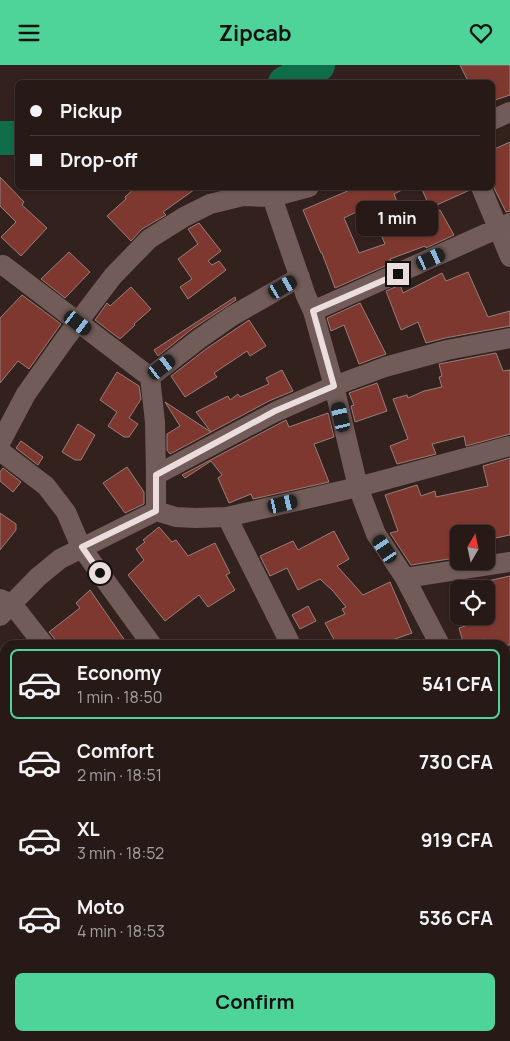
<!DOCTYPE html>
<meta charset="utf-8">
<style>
body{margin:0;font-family:Manrope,sans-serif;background:#2e221f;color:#f1f3f6;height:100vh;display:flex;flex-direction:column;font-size:19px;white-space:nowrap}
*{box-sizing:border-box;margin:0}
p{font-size:16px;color:#a4a0a1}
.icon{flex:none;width:28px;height:28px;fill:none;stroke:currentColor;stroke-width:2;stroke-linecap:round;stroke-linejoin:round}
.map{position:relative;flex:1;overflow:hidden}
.side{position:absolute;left:0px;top:575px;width:510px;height:401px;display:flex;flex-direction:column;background:#261916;border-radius:15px 15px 0 0;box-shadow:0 1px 4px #0004,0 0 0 1px #423835}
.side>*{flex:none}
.top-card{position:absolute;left:15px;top:15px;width:480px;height:110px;border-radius:8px;box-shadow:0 1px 4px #0004,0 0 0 1px #423835;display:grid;align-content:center;height:110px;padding:0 15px;background:#261916}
.needle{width:32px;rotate:9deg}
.tools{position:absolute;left:450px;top:460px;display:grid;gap:10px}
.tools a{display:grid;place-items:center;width:45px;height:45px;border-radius:8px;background:#261916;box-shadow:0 1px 4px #0004,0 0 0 1px #423835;font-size:25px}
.end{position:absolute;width:22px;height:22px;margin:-11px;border:6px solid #eadddb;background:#111;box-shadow:0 0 0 2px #111}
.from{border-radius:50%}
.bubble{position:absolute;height:35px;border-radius:8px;background:#261916;box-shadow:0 1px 4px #0004,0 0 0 1px #423835;font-size:16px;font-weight:700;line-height:35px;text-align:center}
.car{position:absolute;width:15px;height:30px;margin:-15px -8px;border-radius:6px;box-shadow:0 0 4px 1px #0007;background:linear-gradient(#222 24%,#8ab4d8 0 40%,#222 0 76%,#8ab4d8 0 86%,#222 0)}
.top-card b{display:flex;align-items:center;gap:18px;height:48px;font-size:19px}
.top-card b+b{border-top:1px solid #423835}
.top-card i{width:12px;height:12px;background:#f1f3f6}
ul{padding:9px 0 0;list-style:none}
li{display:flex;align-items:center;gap:15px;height:70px;margin:0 10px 8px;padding:0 5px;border:2px solid transparent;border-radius:8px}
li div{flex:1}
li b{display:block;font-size:19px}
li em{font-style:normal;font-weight:700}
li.current{border-color:#4ed399}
li>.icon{width:45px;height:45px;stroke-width:1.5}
.cta{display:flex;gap:10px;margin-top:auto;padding:10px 15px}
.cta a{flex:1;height:58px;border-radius:8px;background:#4ed399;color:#111;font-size:20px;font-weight:700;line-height:58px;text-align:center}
header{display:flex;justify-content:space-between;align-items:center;height:65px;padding:0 15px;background:#4ed399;color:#111;font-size:22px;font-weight:700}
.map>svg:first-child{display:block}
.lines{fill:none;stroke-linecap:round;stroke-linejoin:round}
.river{stroke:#106d4a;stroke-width:34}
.building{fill:#7f382f;stroke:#967f7b;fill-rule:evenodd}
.street{stroke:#725c59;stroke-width:20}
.route{stroke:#eadddb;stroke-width:6}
</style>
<header><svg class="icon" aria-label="menu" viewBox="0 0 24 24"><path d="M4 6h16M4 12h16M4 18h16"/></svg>Zipcab<svg class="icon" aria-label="heart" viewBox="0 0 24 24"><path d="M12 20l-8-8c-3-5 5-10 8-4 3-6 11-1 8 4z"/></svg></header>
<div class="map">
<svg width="510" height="976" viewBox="0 0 510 976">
<rect width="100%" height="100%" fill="#33211e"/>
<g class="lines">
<!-- river -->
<path class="river" d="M285,18L318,0
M0,73H18"/>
</g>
<!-- building -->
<path class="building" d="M460,0H510V30L492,36V18H469Z
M510,77V146L506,147L492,119V85Z
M0,112L24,137L22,140L47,163L21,191L1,172L16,157L0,141Z
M136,122H198L163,147L166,150L142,164L131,176L107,151L126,134L125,132Z
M357,122H408L394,129L407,163L440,145L454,170L426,183L425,181L390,194L392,198L335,223L322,188H321L303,145ZM377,137L388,165L380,167L385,179L359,188L344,153Z
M421,122H469L470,125L430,143Z
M199,158L221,186L208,196L212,200L219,196L226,205L188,234L180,222L192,214L178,194L198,179L188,164Z
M69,187L90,207L65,233L41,214Z
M468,207L488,252L510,246V261L445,273L426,278L418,257L401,265L386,226L400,220L403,228L442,208L446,216Z
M131,222L151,244L134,259L135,260L120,274L95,255L107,238L110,241Z
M22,230L61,259L29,304L18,296L0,318V253Z
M235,232L236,235L192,264L158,291L154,285Z
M360,238L386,289L359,299L344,260L331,266L327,253Z
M249,255L266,281L250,291L247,286L214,308L217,312L185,332L171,311L206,284Z
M496,288L503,306L510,305V369L466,381L464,371L432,379L436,389L397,399L390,381L408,374L393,334L407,330L408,333L424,326L442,322L439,312L442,311L439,299Z
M282,305L293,326L269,336L170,389L167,385V369L180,361L165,337L211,367L196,347L228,331L230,335L238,329L240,332L269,319L266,313Z
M117,307L139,321L141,334L129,353L138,359L129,372H124L108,361L117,347L100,335Z
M377,318L387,346L355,357L351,341L354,340L349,328Z
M328,348L334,372L314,379L329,417L253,434L251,429L229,438L218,413L222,410L211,396L185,413L182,410L286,355L289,362Z
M78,359L95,370L81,395H75L62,387Z
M21,376L43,392L38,400L16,383Z
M510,393V470L486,475V469H459V481L451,483L455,493L411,500L390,468L398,466L385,430L417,420L421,431L435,426L436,432L488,421L483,401Z
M127,402L144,427V439L125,448L103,418Z
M3,403L21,417L13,427L0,416V407Z
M0,448L16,459V465L0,485Z
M159,462L172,477L176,475L188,491L215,478L230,508L226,510L235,525L208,542L199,530L165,556L128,510L144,495L136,484L145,477L143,475Z
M334,466L349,494L337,501L363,530L390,517L412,568L378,580H337L325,558L345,549L342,544L346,542L333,526L320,514L298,525L287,503L270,511L260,491L293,476L298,485Z
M510,511V580H486L484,574L464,580L459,563L489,553L486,537V524H485L483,517Z
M90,525L128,580H56L54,573L49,567L80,543L76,538Z
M308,541L316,556L300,564L292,550Z"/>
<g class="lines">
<!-- street -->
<path class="street" d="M492,55L510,47
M481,122L510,192
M272,132L306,231L313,246L334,321L358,422L376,469L405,513L440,580
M3,200L150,312L155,357L156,410
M313,246L510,158
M150,312L199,274L232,251L300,212
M0,378L26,329L65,274L113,211L149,174L184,152L210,139L243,131L272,132L309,122
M0,386L46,421L66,447L81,482L152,580
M156,446V410L275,347L334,321L385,302L447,285L510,273
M227,452L291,580
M405,513L510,497
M0,534L12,539L44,580
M0,551L38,512L60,494L156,446L176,452L195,453L227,452L358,422L510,381
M505,616L510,615
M0,678L5,688
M505,716L508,723
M0,923L5,933
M505,952L510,959
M0,954L5,951
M151,971L153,976
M261,971L264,976
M377,971L380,976"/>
</g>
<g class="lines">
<!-- route -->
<path class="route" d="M100,508L82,482L156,446V410L275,346L334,321L313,246L398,209"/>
</g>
</svg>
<div class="tools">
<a><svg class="needle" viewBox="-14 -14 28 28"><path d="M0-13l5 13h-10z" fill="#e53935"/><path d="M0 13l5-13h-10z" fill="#a4a0a1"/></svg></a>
<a><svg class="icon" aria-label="locate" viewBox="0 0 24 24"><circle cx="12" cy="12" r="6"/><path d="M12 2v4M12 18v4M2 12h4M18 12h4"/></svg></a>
</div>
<i class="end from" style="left:100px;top:508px"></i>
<i class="end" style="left:398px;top:209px"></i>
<div class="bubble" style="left:356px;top:136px;width:82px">1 min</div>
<i class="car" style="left:431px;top:194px;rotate:65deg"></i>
<i class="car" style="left:283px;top:222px;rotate:60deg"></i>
<i class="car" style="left:78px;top:258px;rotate:127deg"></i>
<i class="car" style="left:162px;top:302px;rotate:52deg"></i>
<i class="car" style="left:341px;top:352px;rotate:347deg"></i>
<i class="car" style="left:283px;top:439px;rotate:77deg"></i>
<i class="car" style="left:385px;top:484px;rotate:326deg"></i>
<div class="top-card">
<b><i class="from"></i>Pickup</b>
<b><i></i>Drop-off</b>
</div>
<section class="side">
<ul>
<li class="current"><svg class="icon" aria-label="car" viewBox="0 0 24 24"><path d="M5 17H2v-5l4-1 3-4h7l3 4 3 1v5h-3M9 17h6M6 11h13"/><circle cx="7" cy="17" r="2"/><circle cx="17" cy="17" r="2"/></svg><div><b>Economy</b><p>1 min · 18:50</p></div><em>541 CFA</em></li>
<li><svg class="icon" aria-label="car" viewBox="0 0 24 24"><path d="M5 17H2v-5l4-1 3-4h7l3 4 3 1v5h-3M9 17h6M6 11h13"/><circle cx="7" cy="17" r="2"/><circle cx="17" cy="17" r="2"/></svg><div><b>Comfort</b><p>2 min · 18:51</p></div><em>730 CFA</em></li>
<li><svg class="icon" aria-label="car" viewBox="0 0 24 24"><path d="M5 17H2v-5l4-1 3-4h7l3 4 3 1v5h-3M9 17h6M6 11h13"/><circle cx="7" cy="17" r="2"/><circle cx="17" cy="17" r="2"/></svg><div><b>XL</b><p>3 min · 18:52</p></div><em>919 CFA</em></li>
<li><svg class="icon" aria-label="car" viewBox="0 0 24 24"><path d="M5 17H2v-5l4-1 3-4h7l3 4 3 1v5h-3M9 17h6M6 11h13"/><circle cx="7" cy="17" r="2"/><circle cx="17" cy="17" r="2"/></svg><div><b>Moto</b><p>4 min · 18:53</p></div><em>536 CFA</em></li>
</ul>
<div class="cta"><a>Confirm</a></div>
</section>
</div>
